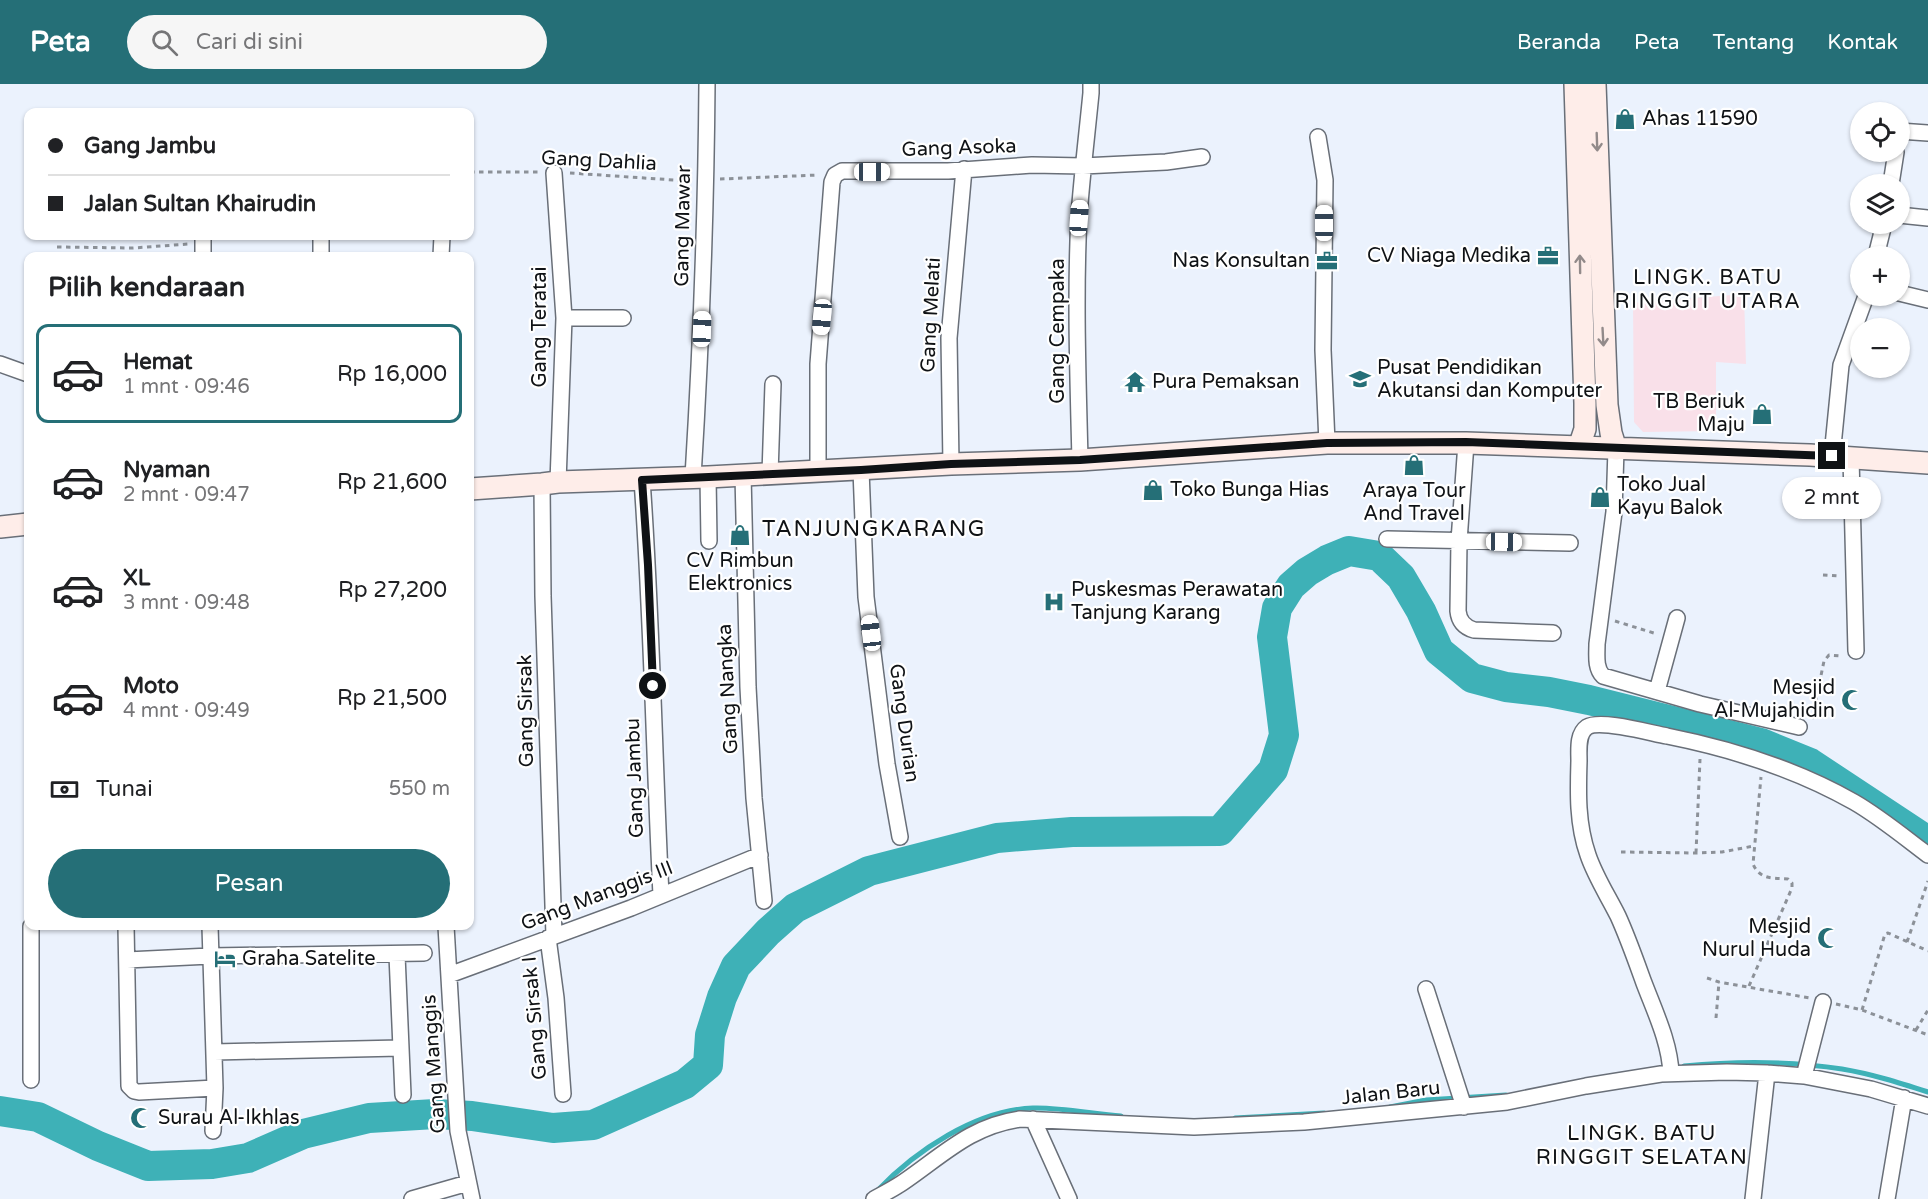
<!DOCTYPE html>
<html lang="id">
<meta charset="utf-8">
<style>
body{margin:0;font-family:"Varela Round",sans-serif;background:#f6f6f6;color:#202124;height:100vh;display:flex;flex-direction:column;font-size:22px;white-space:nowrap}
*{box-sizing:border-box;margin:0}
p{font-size:20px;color:#757577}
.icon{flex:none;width:33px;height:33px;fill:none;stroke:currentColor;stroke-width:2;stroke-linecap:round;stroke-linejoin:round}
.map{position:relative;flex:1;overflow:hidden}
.drawer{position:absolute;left:24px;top:168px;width:450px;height:678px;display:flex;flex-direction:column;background:#fff;border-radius:12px;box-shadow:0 2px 4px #0004}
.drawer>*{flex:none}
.banner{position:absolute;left:24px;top:24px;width:450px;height:132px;border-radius:12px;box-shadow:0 2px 4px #0004;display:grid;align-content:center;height:132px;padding:0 24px;background:#fff}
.tools{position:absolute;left:1850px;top:18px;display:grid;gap:12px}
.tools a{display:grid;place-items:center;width:60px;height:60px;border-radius:50%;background:#fff;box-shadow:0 2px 4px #0004;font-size:30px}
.end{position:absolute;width:27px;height:27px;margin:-14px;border:8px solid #0f1215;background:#fff;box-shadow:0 0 0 3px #fff}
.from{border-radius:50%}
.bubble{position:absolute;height:42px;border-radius:21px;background:#fff;box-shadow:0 2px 4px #0004;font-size:20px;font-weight:600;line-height:42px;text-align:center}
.car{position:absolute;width:18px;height:36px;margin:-18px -9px;border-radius:8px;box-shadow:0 0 4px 2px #0007;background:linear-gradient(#fff 24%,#345 0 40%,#fff 0 76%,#345 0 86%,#fff 0)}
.banner b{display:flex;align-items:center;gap:21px;height:57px;font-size:22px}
.banner b+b{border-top:2px solid #e0e0e0}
.banner i{width:15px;height:15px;background:#202124}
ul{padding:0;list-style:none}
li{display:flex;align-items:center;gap:18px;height:99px;margin:0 12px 9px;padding:0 12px;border:3px solid transparent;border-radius:12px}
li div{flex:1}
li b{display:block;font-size:22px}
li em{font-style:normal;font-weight:600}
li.on{border-color:#256f77}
li>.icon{width:54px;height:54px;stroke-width:1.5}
h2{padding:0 24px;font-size:27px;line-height:72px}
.pay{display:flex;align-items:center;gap:15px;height:66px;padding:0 24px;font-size:22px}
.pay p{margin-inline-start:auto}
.action{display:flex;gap:12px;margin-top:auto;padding:12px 24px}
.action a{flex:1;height:69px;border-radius:36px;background:#256f77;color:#fff;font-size:24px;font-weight:600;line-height:69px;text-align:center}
header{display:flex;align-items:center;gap:36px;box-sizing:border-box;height:84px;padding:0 30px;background:#256f77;color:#fff}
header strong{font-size:28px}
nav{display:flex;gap:33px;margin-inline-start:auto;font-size:21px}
.search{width:420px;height:54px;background:#f6f6f6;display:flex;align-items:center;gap:15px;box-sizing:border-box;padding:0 21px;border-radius:33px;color:#757577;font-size:22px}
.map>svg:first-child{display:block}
.commercial{fill:#f9e0e9}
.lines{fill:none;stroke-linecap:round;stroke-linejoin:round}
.stream{stroke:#3eb1b7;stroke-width:5}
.river{stroke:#3eb1b7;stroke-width:30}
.minor-casing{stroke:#696f78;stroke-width:18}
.secondary-casing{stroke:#696f78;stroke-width:24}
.path{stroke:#8c9198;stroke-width:3;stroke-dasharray:4.5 4.5;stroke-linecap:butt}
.minor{stroke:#fff;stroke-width:15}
.secondary{stroke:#feede9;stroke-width:21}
.oneway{stroke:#928a8a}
.route{stroke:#0f1215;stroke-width:8}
.labels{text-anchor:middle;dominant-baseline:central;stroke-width:4.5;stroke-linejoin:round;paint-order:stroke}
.poi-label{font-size:20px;fill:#0f1215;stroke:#fff;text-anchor:start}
.street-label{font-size:20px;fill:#0f1215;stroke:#fff}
.neighbourhood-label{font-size:21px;letter-spacing:1.5px;fill:#0f1215;stroke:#fff}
.quarter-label{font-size:22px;letter-spacing:1.5px;fill:#0f1215;stroke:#fff}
</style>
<header>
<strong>Peta</strong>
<div class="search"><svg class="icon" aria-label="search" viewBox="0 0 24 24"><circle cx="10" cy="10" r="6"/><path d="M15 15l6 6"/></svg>Cari di sini</div>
<nav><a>Beranda</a><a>Peta</a><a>Tentang</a><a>Kontak</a></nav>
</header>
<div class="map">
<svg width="1928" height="1115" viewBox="0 0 1928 1115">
<rect width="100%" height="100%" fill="#ebf2fd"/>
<!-- commercial -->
<path class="commercial" d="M1744,210L1746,280L1716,278V347L1643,348L1634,338L1633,219Z"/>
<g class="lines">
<!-- stream -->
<path class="stream" d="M1684,982C1736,977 1791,977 1842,985C1872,990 1900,999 1928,1008
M1390,1023L1426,1016L1506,1011
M1235,1034L1324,1029
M877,1107C915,1067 976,1026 1033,1024C1059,1023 1094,1030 1121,1032"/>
<!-- river -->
<path class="river" d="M0,1027L38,1033L98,1062L148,1082L212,1080L248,1074L303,1050L369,1034L435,1030L472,1032L553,1044L593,1041L685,1000L708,981L710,951L722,913L736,882L768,848L795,824L869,787L997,754L1072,748L1220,747L1273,686L1284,651L1272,553L1277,524L1291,502L1307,488L1327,476L1349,467L1379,472L1401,493L1421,527L1439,567L1472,594L1506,603L1549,608L1589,616L1761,659L1810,679L1928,757"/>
<defs>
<path id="minor" d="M1899,47L1928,49
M1318,53L1325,96L1323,266L1327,359
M554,89L564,234L558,398
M1891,100L1896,68
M1899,131L1928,134
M203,172V152
M321,172V152
M441,172L442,152
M1876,172L1884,140
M1899,209L1928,216
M564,234H623
M0,280L28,290
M1466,359L1459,457L1458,527C1459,537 1464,543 1474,546L1553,549
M1616,365L1614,428L1597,560C1597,571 1595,584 1603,592L1700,620L1799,643
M1832,372L1841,281L1866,212
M1851,374L1856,567
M1080,376C1078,295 1075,213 1079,132C1082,91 1087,50 1091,9V0
M951,380L949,254L964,85
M861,386L866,513L887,680L900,753
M818,387V280L832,98L835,91L842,87H948L1032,81L1083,82L1166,78L1202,73
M770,390L773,300
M743,391L748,603L754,714L764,817
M693,393C701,262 706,131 707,0
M708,393L709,457
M642,396C652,534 654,673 661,811
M542,400L543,512L554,852
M1387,455L1570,459
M1657,607L1677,534
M126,842L129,1002L134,1007L139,1008L215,1004
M210,842L215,1004L213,1047
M446,842L458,1047L472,1115
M548,854L556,914L563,1010
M397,871L403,1011
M127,876L210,872L424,869
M449,891L631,824L760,771
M1426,905L1464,1023
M214,968L400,964
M1671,990C1670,959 1655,928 1644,899C1636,877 1628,854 1618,832C1608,812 1595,792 1588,771C1577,740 1578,708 1579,677C1579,666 1577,650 1587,643C1601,635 1650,649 1667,652C1732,665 1796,685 1854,718C1880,733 1904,753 1928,771
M1804,992L1823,918
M31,996V842
M1033,1035L1069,1115
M412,1115L468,1099
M874,1115C883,1110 893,1105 902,1099C942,1072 970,1042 1020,1035L1194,1043L1304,1038L1507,1018L1586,1002L1661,990L1727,988L1767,989L1804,992L1871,1005L1928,1022
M1753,1115L1767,989
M1887,1115L1904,1014"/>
<path id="secondary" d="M1575,0L1585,319V345L1579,363
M1595,0L1607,321L1611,349L1616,365
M470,405L542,400L558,398L708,393L951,380L1080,376L1327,359H1466L1810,371L1928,379
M0,443L28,440"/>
</defs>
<!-- minor casing -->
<use href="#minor" class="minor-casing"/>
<!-- secondary casing -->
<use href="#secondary" class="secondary-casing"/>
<!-- path -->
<path class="path" d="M470,88H540
M570,89L689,97
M720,95L818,91
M57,163L133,164L189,160
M1823,491L1840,492
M1615,537L1657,550
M1812,635L1824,577L1829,571L1842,572
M1621,768L1696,769L1722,768L1754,762
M1696,769L1700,675
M1907,858L1928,797
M1707,894L1719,898L1810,914
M1749,902L1792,804V799L1788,795C1773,794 1760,796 1753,780L1761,693
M1836,920L1862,926L1928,951
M1862,926L1885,850L1888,849L1928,867
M1716,934L1719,898
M1916,946L1928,926"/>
<!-- minor -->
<use href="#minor" class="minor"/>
<!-- secondary -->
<use href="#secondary" class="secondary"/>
</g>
<!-- one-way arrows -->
<defs><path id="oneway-shaft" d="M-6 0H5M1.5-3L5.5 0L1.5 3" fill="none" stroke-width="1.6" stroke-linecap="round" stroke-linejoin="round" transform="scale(1.5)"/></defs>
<g class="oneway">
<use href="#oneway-shaft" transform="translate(1597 58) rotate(88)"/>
<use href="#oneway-shaft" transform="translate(1580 180) rotate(-91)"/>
<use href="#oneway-shaft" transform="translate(1603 253) rotate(87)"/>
</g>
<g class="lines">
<!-- route -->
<path class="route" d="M653,602L648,481L642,396L861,386L951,380L1080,376L1327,359L1466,358L1832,372"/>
</g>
<!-- icons -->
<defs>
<symbol id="shop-bare" viewBox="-9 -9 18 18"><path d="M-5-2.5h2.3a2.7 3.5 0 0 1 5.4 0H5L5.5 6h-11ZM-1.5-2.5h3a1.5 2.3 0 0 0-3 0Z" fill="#256f77" stroke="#fff" stroke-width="2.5" paint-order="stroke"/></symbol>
<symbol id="office-bare" viewBox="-9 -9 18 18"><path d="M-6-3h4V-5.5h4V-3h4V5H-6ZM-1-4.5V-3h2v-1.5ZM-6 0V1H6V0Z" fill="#256f77" stroke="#fff" stroke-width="2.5" paint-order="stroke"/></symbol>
<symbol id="school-bare" viewBox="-9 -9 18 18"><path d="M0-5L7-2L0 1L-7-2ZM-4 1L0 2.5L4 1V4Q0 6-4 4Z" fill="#256f77" stroke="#fff" stroke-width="2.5" paint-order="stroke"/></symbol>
<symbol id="temple-bare" viewBox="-9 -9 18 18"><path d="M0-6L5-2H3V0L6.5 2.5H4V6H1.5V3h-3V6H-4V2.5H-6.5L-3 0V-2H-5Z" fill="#256f77" stroke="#fff" stroke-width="2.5" paint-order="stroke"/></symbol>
<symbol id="hospital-bare" viewBox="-9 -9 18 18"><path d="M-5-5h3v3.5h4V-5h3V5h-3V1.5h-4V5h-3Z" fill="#256f77" stroke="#fff" stroke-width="2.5" paint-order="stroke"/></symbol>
<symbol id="mosque-bare" viewBox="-9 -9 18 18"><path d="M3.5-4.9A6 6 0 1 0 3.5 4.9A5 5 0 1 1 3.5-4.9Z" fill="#256f77" stroke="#fff" stroke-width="2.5" paint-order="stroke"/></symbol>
<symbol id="hotel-bare" viewBox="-9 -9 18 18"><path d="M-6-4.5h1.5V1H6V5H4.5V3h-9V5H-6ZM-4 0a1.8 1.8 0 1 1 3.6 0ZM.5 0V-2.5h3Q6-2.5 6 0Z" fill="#256f77" stroke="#fff" stroke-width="2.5" paint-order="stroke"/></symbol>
</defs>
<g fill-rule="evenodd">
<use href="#shop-bare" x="1610" y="20" width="30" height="30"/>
<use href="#office-bare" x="1533" y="157" width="30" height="30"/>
<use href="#office-bare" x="1312" y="162" width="30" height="30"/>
<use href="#school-bare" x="1345" y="280" width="30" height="30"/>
<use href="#temple-bare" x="1120" y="283" width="30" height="30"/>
<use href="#shop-bare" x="1747" y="315" width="30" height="30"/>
<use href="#shop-bare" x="1399" y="366" width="30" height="30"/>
<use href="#shop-bare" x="1138" y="391" width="30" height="30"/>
<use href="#shop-bare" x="1585" y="398" width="30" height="30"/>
<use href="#shop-bare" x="725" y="436" width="30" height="30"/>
<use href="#hospital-bare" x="1039" y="503" width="30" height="30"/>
<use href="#mosque-bare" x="1837" y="601" width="30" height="30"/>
<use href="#mosque-bare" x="1813" y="839" width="30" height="30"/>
<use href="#hotel-bare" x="210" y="860" width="30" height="30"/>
<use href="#mosque-bare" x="126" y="1019" width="30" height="30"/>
</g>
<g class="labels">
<!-- poi labels -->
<g class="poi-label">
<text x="1642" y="35">Ahas 11590</text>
<text x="1531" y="172" text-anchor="end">CV Niaga Medika</text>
<text x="1310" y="177" text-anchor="end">Nas Konsultan</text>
<text x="1377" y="284">Pusat Pendidikan<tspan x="1377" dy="23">Akutansi dan Komputer</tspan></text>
<text x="1152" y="298">Pura Pemaksan</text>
<text x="1745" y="318" text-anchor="end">TB Beriuk<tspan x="1745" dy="23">Maju</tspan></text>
<text x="1617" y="401">Toko Jual<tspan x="1617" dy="23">Kayu Balok</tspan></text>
<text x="1170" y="406">Toko Bunga Hias</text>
<text x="1414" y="407" text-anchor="middle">Araya Tour<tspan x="1414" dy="23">And Travel</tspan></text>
<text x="740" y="477" text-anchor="middle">CV Rimbun<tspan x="740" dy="23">Elektronics</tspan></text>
<text x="1071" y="506">Puskesmas Perawatan<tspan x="1071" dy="23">Tanjung Karang</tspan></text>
<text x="1835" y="604" text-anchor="end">Mesjid<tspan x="1835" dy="23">Al-Mujahidin</tspan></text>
<text x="1811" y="843" text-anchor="end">Mesjid<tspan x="1811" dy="23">Nurul Huda</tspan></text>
<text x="242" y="875">Graha Satelite</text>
<text x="158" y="1034">Surau Al-Ikhlas</text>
</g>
<!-- street labels -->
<g class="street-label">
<text transform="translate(959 64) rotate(-2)">Gang Asoka</text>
<text transform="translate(599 77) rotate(3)">Gang Dahlia</text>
<text transform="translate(683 142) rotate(-89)">Gang Mawar</text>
<text transform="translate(931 231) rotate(-87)">Gang Melati</text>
<text transform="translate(540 243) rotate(-90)">Gang Teratai</text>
<text transform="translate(1058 247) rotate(-90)">Gang Cempaka</text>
<text transform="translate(728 605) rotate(-93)">Gang Nangka</text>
<text transform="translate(526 627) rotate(-91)">Gang Sirsak</text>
<text transform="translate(904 639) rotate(82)">Gang Durian</text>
<text transform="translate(635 694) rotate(-92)">Gang Jambu</text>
<text transform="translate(597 812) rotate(-21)">Gang Manggis III</text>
<text transform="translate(535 934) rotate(-95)">Gang Sirsak I</text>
<text transform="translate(434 980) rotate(-94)">Gang Manggis</text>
<text transform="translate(1391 1009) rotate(-6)">Jalan Baru</text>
</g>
<!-- neighbourhood labels -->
<g class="neighbourhood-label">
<text x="1708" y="193">LINGK. BATU<tspan x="1708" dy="24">RINGGIT UTARA</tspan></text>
<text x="1642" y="1049">LINGK. BATU<tspan x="1642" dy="24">RINGGIT SELATAN</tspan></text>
</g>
<!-- quarter labels -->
<g class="quarter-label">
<text x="874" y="445">TANJUNGKARANG</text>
</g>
</g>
</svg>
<div class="tools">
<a><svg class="icon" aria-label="locate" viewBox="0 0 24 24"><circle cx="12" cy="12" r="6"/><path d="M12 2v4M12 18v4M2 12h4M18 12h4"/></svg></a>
<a><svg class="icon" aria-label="layers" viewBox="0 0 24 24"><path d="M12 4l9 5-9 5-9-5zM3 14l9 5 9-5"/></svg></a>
<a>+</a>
<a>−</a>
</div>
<i class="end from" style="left:653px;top:602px"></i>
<i class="end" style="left:1832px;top:372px"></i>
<div class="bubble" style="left:1782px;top:393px;width:99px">2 mnt</div>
<i class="car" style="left:872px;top:88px;rotate:90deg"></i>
<i class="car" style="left:1079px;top:134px;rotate:4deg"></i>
<i class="car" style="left:1324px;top:139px;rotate:0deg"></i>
<i class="car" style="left:822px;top:233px;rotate:185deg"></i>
<i class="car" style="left:702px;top:245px;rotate:2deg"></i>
<i class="car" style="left:1504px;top:458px;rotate:91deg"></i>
<i class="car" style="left:871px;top:549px;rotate:353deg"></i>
<div class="banner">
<b><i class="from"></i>Gang Jambu</b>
<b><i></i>Jalan Sultan Khairudin</b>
</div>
<section class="drawer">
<h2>Pilih kendaraan</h2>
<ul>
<li class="on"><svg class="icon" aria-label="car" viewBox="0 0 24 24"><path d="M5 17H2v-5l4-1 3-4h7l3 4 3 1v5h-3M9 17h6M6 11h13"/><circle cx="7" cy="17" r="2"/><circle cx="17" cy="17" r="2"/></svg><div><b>Hemat</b><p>1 mnt · 09:46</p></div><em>Rp 16,000</em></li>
<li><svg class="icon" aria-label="car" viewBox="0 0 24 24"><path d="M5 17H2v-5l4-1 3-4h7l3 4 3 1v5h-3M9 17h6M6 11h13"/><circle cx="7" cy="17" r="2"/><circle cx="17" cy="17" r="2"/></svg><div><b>Nyaman</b><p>2 mnt · 09:47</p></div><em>Rp 21,600</em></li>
<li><svg class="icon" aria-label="car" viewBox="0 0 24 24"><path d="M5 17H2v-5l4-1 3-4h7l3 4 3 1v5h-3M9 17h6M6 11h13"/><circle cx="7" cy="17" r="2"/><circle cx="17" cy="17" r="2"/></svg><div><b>XL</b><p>3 mnt · 09:48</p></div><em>Rp 27,200</em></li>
<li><svg class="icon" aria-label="car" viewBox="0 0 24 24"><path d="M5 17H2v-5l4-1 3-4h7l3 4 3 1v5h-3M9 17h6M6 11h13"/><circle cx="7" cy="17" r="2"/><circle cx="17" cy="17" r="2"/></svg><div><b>Moto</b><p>4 mnt · 09:49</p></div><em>Rp 21,500</em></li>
</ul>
<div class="pay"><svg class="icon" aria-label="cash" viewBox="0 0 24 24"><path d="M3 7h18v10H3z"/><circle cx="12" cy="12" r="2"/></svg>Tunai<p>550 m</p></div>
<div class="action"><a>Pesan</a></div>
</section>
</div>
